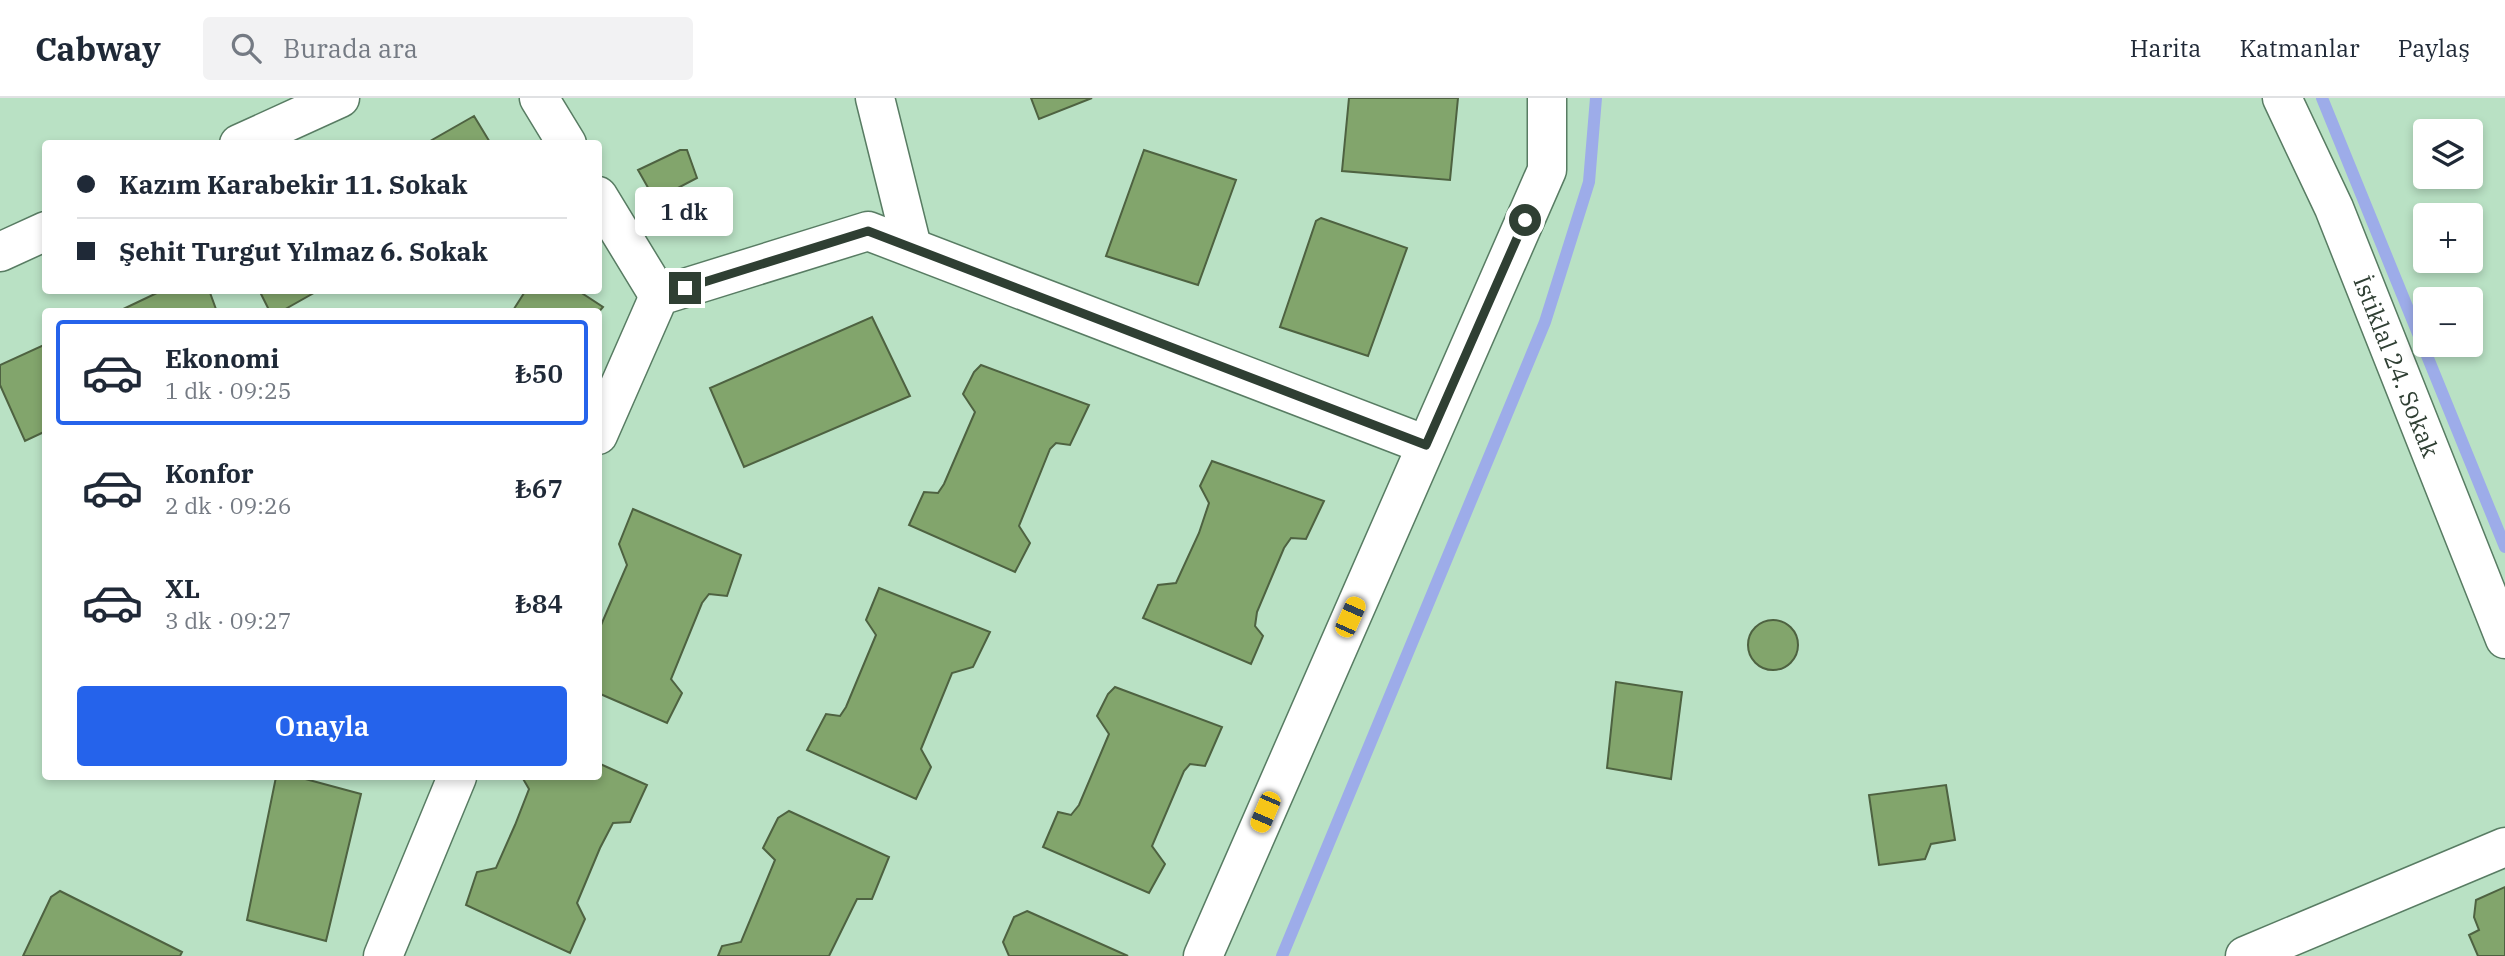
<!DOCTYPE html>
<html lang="tr">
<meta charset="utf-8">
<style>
body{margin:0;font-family:"IBM Plex Serif",serif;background:#f2f2f3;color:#1f2937;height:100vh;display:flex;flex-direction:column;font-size:26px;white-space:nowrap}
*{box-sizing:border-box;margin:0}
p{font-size:23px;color:#747a83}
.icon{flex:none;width:38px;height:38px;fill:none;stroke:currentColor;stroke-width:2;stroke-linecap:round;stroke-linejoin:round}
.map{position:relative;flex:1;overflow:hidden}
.sheet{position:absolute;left:42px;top:210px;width:560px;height:472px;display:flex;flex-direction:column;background:#fff;border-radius:7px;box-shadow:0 4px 10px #0003}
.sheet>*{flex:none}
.banner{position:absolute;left:42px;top:42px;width:560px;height:154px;border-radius:7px;box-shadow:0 4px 10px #0003;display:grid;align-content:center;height:154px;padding:0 35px;background:#fff}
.tools{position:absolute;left:2413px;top:21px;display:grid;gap:14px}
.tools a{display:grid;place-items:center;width:70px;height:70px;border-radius:7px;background:#fff;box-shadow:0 4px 10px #0003;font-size:35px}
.end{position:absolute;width:32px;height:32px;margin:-16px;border:9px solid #2f3f33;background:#fff;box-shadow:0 0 0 4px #fff}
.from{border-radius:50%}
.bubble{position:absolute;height:49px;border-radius:7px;background:#fff;box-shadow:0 4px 10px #0003;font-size:23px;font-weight:600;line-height:49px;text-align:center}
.car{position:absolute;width:21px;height:42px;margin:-21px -10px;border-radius:9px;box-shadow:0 0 5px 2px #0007;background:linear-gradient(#f5c518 24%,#345 0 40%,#f5c518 0 76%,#345 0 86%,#f5c518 0)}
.banner b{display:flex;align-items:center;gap:24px;height:66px;font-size:26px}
.banner b+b{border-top:2px solid #e0e1e3}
.banner i{width:18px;height:18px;background:#1f2937}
ul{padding:12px 0 0;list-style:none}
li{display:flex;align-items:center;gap:21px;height:105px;margin:0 14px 10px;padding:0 21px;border:4px solid transparent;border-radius:7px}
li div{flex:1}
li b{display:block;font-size:26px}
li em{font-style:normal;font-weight:600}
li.selected{border-color:#2563eb}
li>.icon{width:63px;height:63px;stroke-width:1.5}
.action{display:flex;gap:14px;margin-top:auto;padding:14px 35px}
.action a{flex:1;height:80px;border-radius:7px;background:#2563eb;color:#fff;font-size:28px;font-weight:600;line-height:80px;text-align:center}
header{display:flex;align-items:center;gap:42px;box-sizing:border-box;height:98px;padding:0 35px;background:#fff;border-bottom:2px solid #e0e1e3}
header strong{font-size:33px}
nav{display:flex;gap:38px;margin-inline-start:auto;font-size:24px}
.search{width:490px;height:63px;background:#f2f2f3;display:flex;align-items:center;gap:18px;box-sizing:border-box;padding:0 24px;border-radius:7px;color:#747a83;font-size:26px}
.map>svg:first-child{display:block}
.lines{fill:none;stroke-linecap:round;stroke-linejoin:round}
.stream{stroke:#9dace9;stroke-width:12}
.building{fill:#82a56c;stroke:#4e6241;stroke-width:2}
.minor-casing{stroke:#587c63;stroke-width:41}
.minor{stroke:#fff;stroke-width:38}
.route{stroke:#2f3f33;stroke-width:9}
.labels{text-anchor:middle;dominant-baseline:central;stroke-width:7;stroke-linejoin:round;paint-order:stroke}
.street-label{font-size:24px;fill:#2f3f33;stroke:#c6eed1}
</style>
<header>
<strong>Cabway</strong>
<div class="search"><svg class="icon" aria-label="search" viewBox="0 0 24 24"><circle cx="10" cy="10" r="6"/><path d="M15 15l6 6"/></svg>Burada ara</div>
<nav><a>Harita</a><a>Katmanlar</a><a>Paylaş</a></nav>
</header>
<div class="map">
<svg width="2505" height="858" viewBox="0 0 2505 858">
<rect width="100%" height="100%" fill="#b9e1c4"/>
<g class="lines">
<!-- stream -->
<path class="stream" d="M2322,0L2505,449
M1282,858L1545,224L1589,84L1596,0"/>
</g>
<!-- building -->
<path class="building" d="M1031,0H1092L1039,21Z
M1349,0H1458L1450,82L1342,73Z
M474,18L491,46H425Z
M680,52H687L697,80L655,102L638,72Z
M1144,52L1236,82L1198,187L1106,158Z
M1321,120L1407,150L1368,258L1280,229L1316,123Z
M163,192H209L217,214H117Z
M259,192H319L280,214H270Z
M526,192H577L603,209L598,215L512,214Z
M872,219L910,298L744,369L710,290Z
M46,246V333L25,343L0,287V267Z
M981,267L1089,307L1070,347L1056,345L1050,351L1019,428L1030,445L1015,474L909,427L924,394L938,395L944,386L975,314L963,296L974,274Z
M1212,363L1324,403L1306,441L1291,440L1284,450L1257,514L1255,528L1263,538L1251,566L1143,520L1158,487L1176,485L1199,435L1209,405L1200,388Z
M633,411L741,457L727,498L709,496L702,505L671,581L682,595L667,625L598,595V534L627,467L619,446Z
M879,490L990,534L973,569L952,575L921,651L931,669L916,701L807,652L826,616L840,618L846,609L876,537L866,522Z
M1748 547a25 25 0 1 1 50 0a25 25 0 1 1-50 0Z
M1616,584L1682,594L1671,681L1607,670Z
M1115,589L1222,629L1205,668L1190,666L1184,673L1152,748L1165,766L1149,795L1043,749L1058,714L1071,717L1079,707L1109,636L1097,618L1108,596Z
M598,665L647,687L630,724L613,725L600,750L577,805L585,821L570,855L466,807L477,774L496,770L515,727L529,691L522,679H598Z
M276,679H298L361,696L326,843L247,822Z
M1946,687L1955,742L1931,746L1925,761L1879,767L1869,697Z
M789,713L889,759L872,801H857L829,858H718L722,848L741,844L775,762L763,750L778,720Z
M2505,789V858H2478L2469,837L2479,832L2474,819L2476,802Z
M60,793L182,854L180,858H23L51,799Z
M1027,813L1128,858H1009L1003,844L1014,819Z"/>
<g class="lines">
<defs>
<g id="minor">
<path d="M539,0L567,46"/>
<path d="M875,0L912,149"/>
<path id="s1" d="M2282,0L2334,110L2505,541"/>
<path d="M239,46L340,0"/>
<path d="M598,98L659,198"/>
<path d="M0,154L46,133"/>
<path d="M598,337L659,198L868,133L1426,347"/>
<path d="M383,858L457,679"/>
<path d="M1203,858L1547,72V0"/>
<path d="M2245,858L2505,749"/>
</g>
</defs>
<!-- minor casing -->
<use href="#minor" class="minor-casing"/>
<!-- minor -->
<use href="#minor" class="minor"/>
</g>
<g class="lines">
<!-- route -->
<path class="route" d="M685,190L868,133L1426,347L1525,122"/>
</g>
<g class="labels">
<!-- street labels -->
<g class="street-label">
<text stroke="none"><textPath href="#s1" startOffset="292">İstiklal 24. Sokak</textPath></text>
</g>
</g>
</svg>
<div class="tools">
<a><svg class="icon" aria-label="layers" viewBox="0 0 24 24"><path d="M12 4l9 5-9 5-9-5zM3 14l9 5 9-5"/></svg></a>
<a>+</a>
<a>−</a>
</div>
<i class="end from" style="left:1525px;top:122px"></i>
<i class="end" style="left:685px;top:190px"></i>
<div class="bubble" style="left:635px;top:89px;width:98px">1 dk</div>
<i class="car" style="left:1350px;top:519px;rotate:24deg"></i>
<i class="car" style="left:1265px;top:714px;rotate:203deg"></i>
<div class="banner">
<b><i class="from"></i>Kazım Karabekir 11. Sokak</b>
<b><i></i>Şehit Turgut Yılmaz 6. Sokak</b>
</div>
<section class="sheet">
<ul>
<li class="selected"><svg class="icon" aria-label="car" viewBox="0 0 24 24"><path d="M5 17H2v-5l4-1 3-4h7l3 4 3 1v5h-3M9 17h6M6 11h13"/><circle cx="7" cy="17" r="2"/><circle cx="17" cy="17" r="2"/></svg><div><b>Ekonomi</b><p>1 dk · 09:25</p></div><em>₺50</em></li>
<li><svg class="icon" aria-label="car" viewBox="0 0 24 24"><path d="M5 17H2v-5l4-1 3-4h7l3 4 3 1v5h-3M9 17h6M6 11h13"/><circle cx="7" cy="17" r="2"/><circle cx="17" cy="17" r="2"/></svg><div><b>Konfor</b><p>2 dk · 09:26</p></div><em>₺67</em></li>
<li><svg class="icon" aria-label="car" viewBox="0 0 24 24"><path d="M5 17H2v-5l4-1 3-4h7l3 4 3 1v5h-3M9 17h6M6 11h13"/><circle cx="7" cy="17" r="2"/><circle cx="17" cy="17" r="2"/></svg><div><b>XL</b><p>3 dk · 09:27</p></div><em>₺84</em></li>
</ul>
<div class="action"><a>Onayla</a></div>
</section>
</div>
